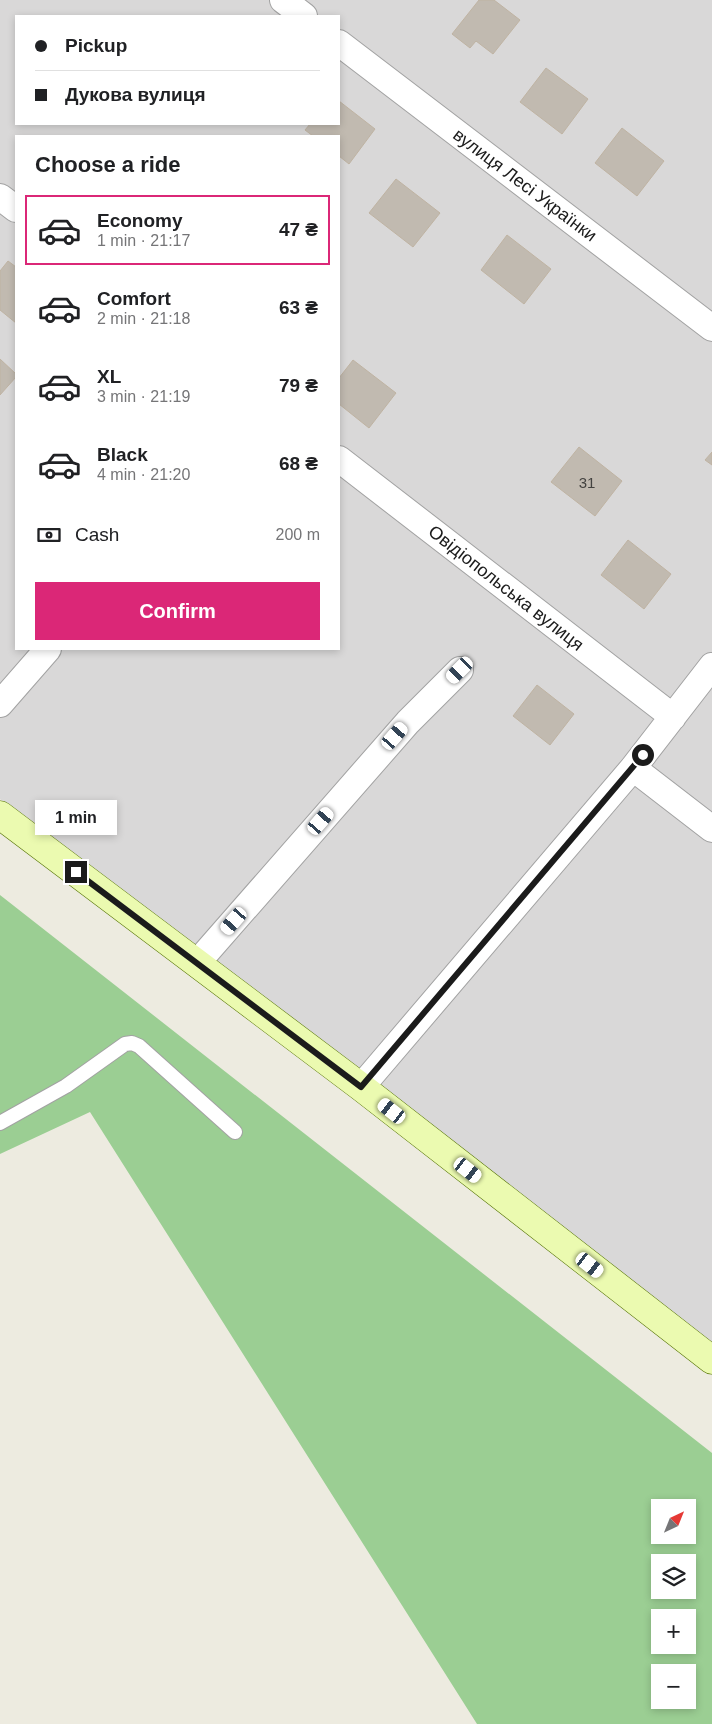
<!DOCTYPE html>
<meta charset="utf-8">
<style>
body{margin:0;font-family:Helvetica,sans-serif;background:#f6f6f6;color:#202124;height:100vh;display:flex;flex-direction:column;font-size:19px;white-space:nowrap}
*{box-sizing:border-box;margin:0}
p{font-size:16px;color:#757577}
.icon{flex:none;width:28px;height:28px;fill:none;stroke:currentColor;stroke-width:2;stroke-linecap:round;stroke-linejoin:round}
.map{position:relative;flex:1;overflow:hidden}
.side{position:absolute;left:15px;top:135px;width:325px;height:515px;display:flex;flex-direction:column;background:#fff;border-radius:0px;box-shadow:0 2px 8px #0003}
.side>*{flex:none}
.hud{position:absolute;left:15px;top:15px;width:325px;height:110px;border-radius:0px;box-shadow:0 2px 8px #0003;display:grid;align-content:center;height:110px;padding:0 20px;background:#fff}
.needle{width:32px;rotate:43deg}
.buttons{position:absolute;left:651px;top:1499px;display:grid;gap:10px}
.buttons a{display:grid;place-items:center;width:45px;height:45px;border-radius:0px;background:#fff;box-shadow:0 2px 8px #0003;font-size:25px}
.end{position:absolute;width:22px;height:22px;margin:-11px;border:6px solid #1b1b1b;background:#fff;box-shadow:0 0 0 2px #fff}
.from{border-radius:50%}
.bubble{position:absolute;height:35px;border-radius:0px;background:#fff;box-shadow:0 2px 8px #0003;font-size:16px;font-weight:800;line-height:35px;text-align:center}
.car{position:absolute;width:15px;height:30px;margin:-15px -8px;border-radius:6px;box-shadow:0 0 4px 1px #0007;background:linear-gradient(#fff 24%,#345 0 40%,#fff 0 76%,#345 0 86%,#fff 0)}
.hud b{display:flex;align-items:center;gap:18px;height:48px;font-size:19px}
.hud b+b{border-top:1px solid #e0e0e0}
.hud i{width:12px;height:12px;background:#202124}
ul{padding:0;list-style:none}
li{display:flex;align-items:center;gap:15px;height:70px;margin:0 10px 8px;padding:0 10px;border:2px solid transparent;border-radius:0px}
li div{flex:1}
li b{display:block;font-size:19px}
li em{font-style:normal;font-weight:800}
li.current{border-color:#db2777}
li>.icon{width:45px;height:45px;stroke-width:1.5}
h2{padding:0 20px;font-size:22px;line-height:60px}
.pay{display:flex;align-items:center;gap:12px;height:55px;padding:0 20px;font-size:19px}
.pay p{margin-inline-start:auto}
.button{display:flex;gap:10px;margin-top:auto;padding:10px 20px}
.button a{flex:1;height:58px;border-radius:0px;background:#db2777;color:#fff;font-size:20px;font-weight:800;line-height:58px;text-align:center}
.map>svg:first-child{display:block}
.residential{fill:#d9d8d8;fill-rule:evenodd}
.forest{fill:#9bce93;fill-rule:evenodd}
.building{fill:#c1bab0;stroke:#bfb3a2}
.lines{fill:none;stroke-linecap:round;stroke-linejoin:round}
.lane-casing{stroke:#a2a2a2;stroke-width:16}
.street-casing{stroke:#a2a2a2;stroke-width:28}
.secondary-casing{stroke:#537102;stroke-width:29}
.lane{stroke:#fff;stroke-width:14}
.street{stroke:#fff;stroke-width:26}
.secondary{stroke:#ebfab0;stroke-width:28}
.route{stroke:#1b1b1b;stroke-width:6}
.labels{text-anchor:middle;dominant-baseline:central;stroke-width:4;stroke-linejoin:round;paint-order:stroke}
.number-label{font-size:15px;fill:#444340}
.street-label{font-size:18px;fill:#1b1b1b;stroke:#fff}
</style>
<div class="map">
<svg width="712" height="1724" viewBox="0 0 712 1724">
<rect width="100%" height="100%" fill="#edebe0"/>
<!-- residential -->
<path class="residential" d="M0,0H712V1347L0,799ZM16,16H339V124H16ZM16,136H339V649H16Z"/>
<!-- forest -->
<path class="forest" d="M0,895L712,1453V1724H477L90,1112L0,1154ZM660,1508H688V1535H660ZM660,1562H688V1590H660ZM660,1618H688V1645H660ZM660,1672H688V1700H660Z"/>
<!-- building -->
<path class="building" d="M479,0H494L520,20L493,54L476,41L470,48L452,34Z
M546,68L588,99L562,134L520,102Z
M339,101L375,129L349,164L339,156V136H313L305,130L310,124H339Z
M622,128L664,161L637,196L595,163Z
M396,179L440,213L413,247L369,213Z
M507,235L551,269L524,304L481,270Z
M8,261L16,267V323L0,310V271Z
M0,359L16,374V377L0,395Z
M353,360L396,393L369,428L339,404V378Z
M579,447L622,481L595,516L551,482Z
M712,452V465L705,460Z
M628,540L671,574L644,609L601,575Z
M537,685L574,714L550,745L513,716Z"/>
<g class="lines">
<defs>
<path id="lane" d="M0,1123L66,1086L125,1044L132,1043L139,1046L235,1132"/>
<path id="street" d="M283,0L304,16
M339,43L712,328
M0,197L16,209
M339,459L673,717
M0,704L48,649
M633,768L712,829
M197,963L408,722L460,670
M361,1087L633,768L712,666"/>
<path id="secondary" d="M0,815L361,1087L712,1360"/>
</defs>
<!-- lane casing -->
<use href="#lane" class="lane-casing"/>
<!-- street casing -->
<use href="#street" class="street-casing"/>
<!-- secondary casing -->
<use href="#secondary" class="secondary-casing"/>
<!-- lane -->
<use href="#lane" class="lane"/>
<!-- street -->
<use href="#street" class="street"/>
<!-- secondary -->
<use href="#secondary" class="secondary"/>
</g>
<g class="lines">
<!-- route -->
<path class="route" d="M76,872L361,1087L643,755"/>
</g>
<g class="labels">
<!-- number labels -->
<g class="number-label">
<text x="587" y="482">31</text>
</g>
<!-- street labels -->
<g class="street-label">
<text transform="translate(525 185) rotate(37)">вулиця Лесі Українки</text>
<text transform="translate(506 588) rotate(38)">Овідіопольська вулиця</text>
</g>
</g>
</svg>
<div class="buttons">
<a><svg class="needle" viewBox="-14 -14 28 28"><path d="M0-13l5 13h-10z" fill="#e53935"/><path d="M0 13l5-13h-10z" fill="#757577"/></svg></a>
<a><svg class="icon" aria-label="layers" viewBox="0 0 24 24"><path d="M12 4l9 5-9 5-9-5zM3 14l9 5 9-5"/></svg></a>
<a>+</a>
<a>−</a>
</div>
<i class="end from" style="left:643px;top:755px"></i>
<i class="end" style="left:76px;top:872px"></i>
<div class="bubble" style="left:35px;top:800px;width:82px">1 min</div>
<i class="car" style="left:460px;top:670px;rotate:225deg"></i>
<i class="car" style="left:395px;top:736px;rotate:41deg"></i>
<i class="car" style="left:321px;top:821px;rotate:41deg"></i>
<i class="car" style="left:234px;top:921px;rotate:221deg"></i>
<i class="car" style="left:392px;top:1111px;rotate:308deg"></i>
<i class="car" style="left:468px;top:1170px;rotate:128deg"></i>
<i class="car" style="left:590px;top:1265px;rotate:128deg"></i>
<div class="hud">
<b><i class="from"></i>Pickup</b>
<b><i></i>Дукова вулиця</b>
</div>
<section class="side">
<h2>Choose a ride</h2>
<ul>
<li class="current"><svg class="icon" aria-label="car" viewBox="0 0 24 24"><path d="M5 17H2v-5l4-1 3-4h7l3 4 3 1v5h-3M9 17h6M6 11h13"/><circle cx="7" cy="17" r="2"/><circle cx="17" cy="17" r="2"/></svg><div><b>Economy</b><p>1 min · 21:17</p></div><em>47 ₴</em></li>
<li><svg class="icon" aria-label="car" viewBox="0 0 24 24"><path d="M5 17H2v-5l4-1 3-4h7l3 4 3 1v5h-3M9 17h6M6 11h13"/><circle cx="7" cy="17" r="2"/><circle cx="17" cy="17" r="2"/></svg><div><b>Comfort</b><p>2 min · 21:18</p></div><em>63 ₴</em></li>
<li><svg class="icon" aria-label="car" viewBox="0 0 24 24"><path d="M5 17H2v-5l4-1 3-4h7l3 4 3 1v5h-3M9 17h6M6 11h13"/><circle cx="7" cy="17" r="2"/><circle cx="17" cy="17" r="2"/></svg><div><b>XL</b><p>3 min · 21:19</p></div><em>79 ₴</em></li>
<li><svg class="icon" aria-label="car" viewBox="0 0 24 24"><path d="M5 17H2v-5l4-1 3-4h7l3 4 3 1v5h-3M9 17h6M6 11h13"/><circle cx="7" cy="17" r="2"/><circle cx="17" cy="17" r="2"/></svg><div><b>Black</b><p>4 min · 21:20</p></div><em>68 ₴</em></li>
</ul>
<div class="pay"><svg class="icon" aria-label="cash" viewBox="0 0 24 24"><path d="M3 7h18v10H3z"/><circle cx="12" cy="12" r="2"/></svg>Cash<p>200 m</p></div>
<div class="button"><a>Confirm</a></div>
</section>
</div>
